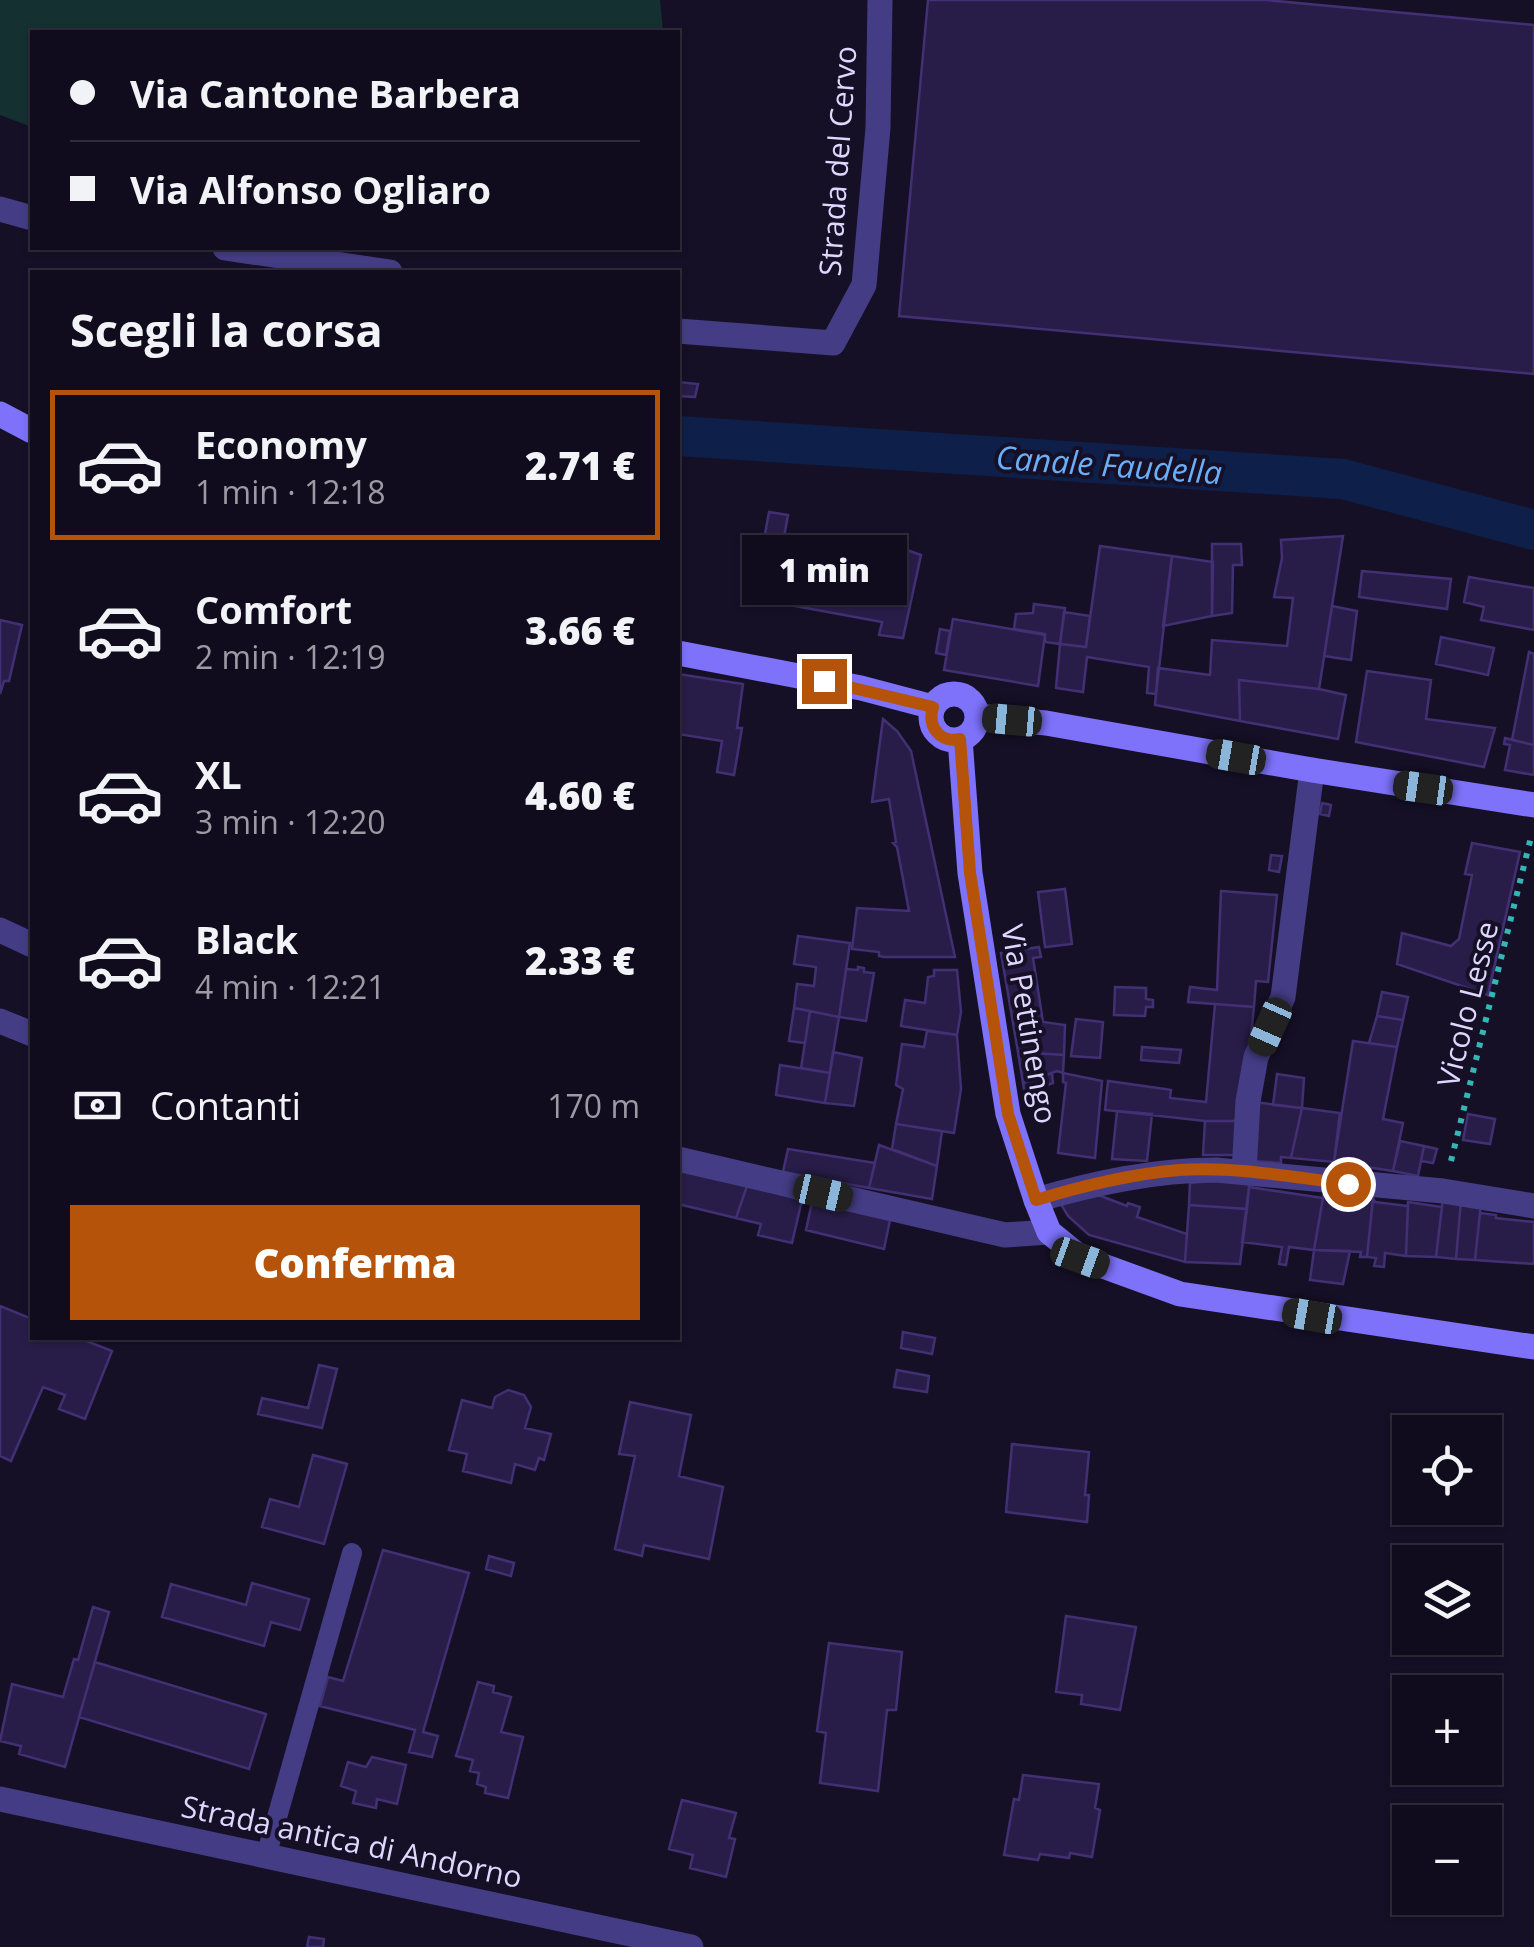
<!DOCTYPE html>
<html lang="it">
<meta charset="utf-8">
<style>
body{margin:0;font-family:"Open Sans",sans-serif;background:#191526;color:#f1f3f6;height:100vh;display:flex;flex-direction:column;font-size:38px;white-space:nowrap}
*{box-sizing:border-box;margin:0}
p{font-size:32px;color:#9c9ba4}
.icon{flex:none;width:55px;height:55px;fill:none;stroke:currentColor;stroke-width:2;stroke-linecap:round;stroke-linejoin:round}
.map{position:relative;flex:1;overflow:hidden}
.panel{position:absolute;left:30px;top:270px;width:650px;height:1070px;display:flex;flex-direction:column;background:#100c1d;border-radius:0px;box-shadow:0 2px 8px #0004,0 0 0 2px #302c3b}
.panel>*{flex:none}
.banner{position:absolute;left:30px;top:30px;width:650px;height:220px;border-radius:0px;box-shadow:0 2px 8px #0004,0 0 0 2px #302c3b;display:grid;align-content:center;height:220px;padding:0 40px;background:#100c1d}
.buttons{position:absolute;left:1392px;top:1415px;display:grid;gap:20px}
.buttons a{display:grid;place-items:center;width:110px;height:110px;border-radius:0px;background:#100c1d;box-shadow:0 2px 8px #0004,0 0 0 2px #302c3b;font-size:50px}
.end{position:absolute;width:45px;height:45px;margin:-22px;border:12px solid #b45309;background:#fff;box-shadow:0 0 0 5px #fff}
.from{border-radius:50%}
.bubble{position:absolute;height:70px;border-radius:0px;background:#100c1d;box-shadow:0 2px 8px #0004,0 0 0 2px #302c3b;font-size:32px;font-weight:800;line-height:70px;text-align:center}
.car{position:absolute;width:30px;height:60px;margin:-30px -15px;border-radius:12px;box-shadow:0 0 8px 2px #0007;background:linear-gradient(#222 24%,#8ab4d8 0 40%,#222 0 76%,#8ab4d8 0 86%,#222 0)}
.banner b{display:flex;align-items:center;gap:35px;height:95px;font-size:38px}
.banner b+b{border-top:2px solid #302c3b}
.banner i{width:25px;height:25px;background:#f1f3f6}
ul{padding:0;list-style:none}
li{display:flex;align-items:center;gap:30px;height:150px;margin:0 20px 15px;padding:0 20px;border:5px solid transparent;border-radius:0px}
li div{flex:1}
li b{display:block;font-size:38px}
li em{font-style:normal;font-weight:800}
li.active{border-color:#b45309}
li>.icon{width:90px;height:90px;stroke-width:1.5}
h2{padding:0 40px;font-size:45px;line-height:120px}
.pay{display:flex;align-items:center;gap:25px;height:110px;padding:0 40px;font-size:38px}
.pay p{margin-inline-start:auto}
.button{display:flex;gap:20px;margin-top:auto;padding:20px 40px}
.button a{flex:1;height:115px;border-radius:0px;background:#b45309;color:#fff;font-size:40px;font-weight:800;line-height:115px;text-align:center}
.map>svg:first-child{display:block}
.green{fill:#143031}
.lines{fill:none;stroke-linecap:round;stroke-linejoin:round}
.canal{stroke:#0e2049;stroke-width:40}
.building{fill:#281d48;stroke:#413073;stroke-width:2.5}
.path{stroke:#34b6b6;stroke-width:6;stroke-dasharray:5 8;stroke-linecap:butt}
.service{stroke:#443d85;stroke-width:20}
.minor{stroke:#443d85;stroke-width:25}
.secondary{stroke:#7e72fb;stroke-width:25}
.route{stroke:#b45309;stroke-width:12}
.labels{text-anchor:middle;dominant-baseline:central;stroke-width:8;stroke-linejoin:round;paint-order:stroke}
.street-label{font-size:30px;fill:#ded8fe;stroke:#161027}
.water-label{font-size:32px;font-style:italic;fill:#69affa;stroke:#161027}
</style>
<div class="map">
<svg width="1534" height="1947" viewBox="0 0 1534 1947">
<rect width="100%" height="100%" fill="#161027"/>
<!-- green -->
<path class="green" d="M0,0H660L663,32H32V127L0,115Z"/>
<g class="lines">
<!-- canal -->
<path class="canal" d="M678,436L1343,479L1534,530"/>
</g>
<!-- building -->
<path class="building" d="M928,0H1266L1534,25V374L899,316Z
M678,382L698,384L695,397L678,396Z
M769,512L788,515L780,559L761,556Z
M813,535L863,547L874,538L921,555L903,638L879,635L882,622L795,606L803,575L797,573L800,558L807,560Z
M1343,536L1319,689L1239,680L1240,721L1155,705L1158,668L1210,675L1212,640L1287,646L1293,598L1274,597L1282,558L1281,540Z
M1212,544H1241L1242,565H1233L1232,613L1212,616Z
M1100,546L1172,556L1156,694L1147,693L1149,667L1087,657L1083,692L1056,688L1060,644L1086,647Z
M1172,556L1213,562L1212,616L1163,626Z
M1362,571L1451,579L1447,609L1359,597Z
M1469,577L1534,588V630L1481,620L1484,607L1464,602Z
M1034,604L1065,608L1060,644L1045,642V634L1014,629L1016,614L1033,613Z
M1332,606L1357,611L1351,660L1324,656Z
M1064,612L1090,616L1086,647L1060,644Z
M953,619L1045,635L1038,686L944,670Z
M0,620L22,625L9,681H4L0,694Z
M940,629L950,631L946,655L936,653Z
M1441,637L1494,648L1488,675L1436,664Z
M1529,652L1534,654V745L1512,740Z
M1367,671L1431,680L1426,719L1495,728L1484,767L1356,742Z
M678,674L743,684L737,728H742L734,775L717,772L722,741L678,734Z
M1239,680L1319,689L1346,695L1338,739L1240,721Z
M883,719L897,731L911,751L955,957H884L879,956V952L852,949L857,908L909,911L897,847L893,843L896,842L889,799L872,802Z
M1505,738L1534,745V775L1505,770L1510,745L1504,744Z
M1322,803L1331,805L1329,816L1320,814Z
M1472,843L1520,852L1488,995L1397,964L1402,933L1451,946L1459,939L1472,875L1465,874Z
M1271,855L1282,856L1279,872L1269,870Z
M1065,889L1072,944L1045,947L1038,892Z
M1221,891L1277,895L1268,982L1256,981L1254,1007L1188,1002L1190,987L1217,990Z
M798,936L850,943L839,1017L794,1008L797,984L814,986L816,967L794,964Z
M1039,947L1041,957L1033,958L1043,1022L1065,1025L1064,1055L1018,1052L1001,953Z
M858,967L864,968V972L874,973L866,1021L839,1017L846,969L858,970Z
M934,970H957L961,1012L957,1035L901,1026L905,1000L925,1003L928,977L934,976Z
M1115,987L1146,988V999L1153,1000V1007H1146L1145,1016L1114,1015Z
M1382,992L1408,997L1403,1020L1377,1016Z
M1215,1004L1254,1007L1242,1121H1205L1105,1110L1108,1081L1165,1089L1171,1090L1170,1098L1206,1102Z
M794,1008L810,1011L805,1043L789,1041Z
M810,1011L839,1017L830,1073L801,1068Z
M1377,1016L1403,1020L1397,1047L1369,1043Z
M1076,1019L1103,1022L1100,1058L1071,1056Z
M927,1031L957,1035L961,1089L954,1133L896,1124L903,1089L896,1085L902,1044L924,1047Z
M1353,1041L1397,1047L1383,1119L1403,1123L1393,1171L1334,1162Z
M1142,1047L1181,1050L1179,1063L1141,1060Z
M833,1052L862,1058L854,1106L825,1103Z
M1018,1052L1064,1055L1063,1073L1057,1071L1023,1083Z
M780,1065L830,1073L825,1103L776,1095Z
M1052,1073L1053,1083L1037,1089L1038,1097L1026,1102L1023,1083Z
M1063,1073L1102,1081L1095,1158L1058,1153L1066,1083L1063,1082Z
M1277,1074L1304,1078L1302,1108L1273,1105Z
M1254,1102L1302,1108L1291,1158L1281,1157V1163L1253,1161Z
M1302,1108L1340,1113L1334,1162L1291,1158Z
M1117,1111L1152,1114L1147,1161L1112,1159Z
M1468,1114L1495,1119L1490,1144L1463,1140Z
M1205,1121H1242L1238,1155H1203Z
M896,1124L942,1131L937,1166L892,1149Z
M1400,1141L1424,1146L1418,1176L1393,1171Z
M879,1145L937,1166L932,1199L869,1188Z
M1424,1146L1437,1149L1433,1163L1421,1161Z
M788,1149L875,1163L869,1188L783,1172Z
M678,1169L747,1186L736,1218L678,1204Z
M1250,1178L1247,1209L1189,1205L1190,1183Z
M747,1186L802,1200L792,1243L758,1235L761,1224L736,1218Z
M1249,1187L1323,1198L1314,1250L1289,1247L1286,1265L1279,1264L1282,1247L1242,1242Z
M1088,1191L1127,1206L1128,1203L1140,1207L1137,1217L1187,1234L1185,1262L1089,1235L1068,1216L1059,1201Z
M1324,1192L1373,1198L1367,1257H1360L1361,1252L1314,1250Z
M1373,1198L1375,1202L1408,1206L1406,1256L1385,1253L1384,1267L1374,1266L1376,1258L1367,1257Z
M1443,1198L1461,1200L1456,1259L1436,1257Z
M1461,1200L1481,1203L1475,1260L1456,1259Z
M812,1202L890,1220L884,1249L806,1230Z
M1408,1202L1442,1207L1436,1257L1406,1256Z
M1189,1205L1247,1209L1240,1264L1185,1262Z
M1480,1213L1496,1215V1218L1534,1222V1264L1475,1260Z
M1314,1250L1350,1251L1343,1284L1310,1280Z
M0,1306L32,1319V1338H79L112,1351L85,1419L59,1409L65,1395L43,1387L11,1461L0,1456Z
M903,1332L935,1338L932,1354L901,1348Z
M319,1365L337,1369L322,1428L258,1414L262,1398L308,1408Z
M897,1370L929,1376L927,1392L894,1387Z
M508,1390L524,1395L531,1407L525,1428L551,1434L544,1460L539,1458L535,1470L515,1464L511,1483L463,1471L467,1454L449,1450L462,1400L492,1408L495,1397Z
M630,1402L691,1415L679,1476L723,1487L709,1559L644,1545L642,1556L615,1549L635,1456L619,1454Z
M1012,1444L1089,1452L1085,1495H1089L1087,1522L1006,1512Z
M313,1455L347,1464L324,1544L262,1527L270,1499L299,1507Z
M383,1550L469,1573L423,1732L438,1736L432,1757L409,1752L415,1730L320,1706L328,1677L343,1681Z
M489,1556L514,1563L511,1576L486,1569Z
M252,1583L309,1599L300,1630L271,1622L264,1646L162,1617L171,1584L246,1605Z
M93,1607L109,1612L65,1767L19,1754L21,1746L0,1741L12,1684L63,1697L74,1659L78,1660Z
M1066,1616L1136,1627L1120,1710L1081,1704L1082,1695L1056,1692Z
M829,1643L902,1652L896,1710H887L878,1791L820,1783L826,1733L817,1731Z
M95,1662L266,1714L249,1769L79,1717Z
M478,1682L494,1686L493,1692L511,1697L501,1732L523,1737L508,1798L485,1793L486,1787L477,1784L479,1773L470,1771L473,1760L456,1756Z
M372,1757L406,1765L397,1804L377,1799L376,1808L353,1803L356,1791L341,1786L348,1762L366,1767Z
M1023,1775L1099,1784L1095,1808L1100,1810L1092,1857L1070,1853L1069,1858L1040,1854L1038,1860L1004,1855L1014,1799L1019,1800Z
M682,1800L736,1813L729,1838L735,1839L726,1877L690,1868L693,1855L669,1849Z
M309,1937L324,1939L323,1947H307Z"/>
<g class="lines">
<!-- path -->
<path class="path" d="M1451,1161L1532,833"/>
<!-- service -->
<path class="service" d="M266,1856L352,1553"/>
<!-- minor -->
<path class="minor" d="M0,209L32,218
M225,248L390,272
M678,331L833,343L864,285L878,128L880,0
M0,930L32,945
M0,1021L32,1034
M678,1159L1005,1235L1049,1232
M1244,1172L1248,1101L1256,1057L1283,997L1312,770
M1036,1200C1095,1183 1154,1170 1216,1170L1443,1191L1534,1206
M0,1799L691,1947"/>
<!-- secondary -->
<path class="secondary" d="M0,414L32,431
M678,653L861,688L933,707
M931 717a23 23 0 1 1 46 0a23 23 0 1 1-46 0Z
M977,716L1046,723L1312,770L1534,805
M960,739L970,873L1008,1114L1036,1200L1049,1232L1081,1258L1180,1294L1534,1347"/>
</g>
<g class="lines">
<!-- route -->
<path class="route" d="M824,681L933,707C927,727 940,743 960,739L970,873L1008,1114L1036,1200C1082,1186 1130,1174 1179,1170C1234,1166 1292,1177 1348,1184"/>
</g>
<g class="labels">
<!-- street labels -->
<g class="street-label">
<text transform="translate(837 161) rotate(-86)">Strada del Cervo</text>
<text transform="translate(1467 1004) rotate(-76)">Vicolo Lesse</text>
<text transform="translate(1030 1024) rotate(80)">Via Pettinengo</text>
<text transform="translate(352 1841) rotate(12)">Strada antica di Andorno</text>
</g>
<!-- water labels -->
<g class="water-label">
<text transform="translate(1109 464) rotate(4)">Canale Faudella</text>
</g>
</g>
</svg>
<div class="buttons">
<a><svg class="icon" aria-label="locate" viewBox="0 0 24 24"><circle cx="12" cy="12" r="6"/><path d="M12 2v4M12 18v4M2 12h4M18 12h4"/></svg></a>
<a><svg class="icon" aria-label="layers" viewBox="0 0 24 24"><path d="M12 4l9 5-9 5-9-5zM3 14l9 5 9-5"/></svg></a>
<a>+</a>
<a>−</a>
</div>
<i class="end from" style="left:1348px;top:1184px"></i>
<i class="end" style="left:824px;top:681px"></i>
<div class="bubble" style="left:742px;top:535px;width:165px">1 min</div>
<i class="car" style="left:1012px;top:720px;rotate:275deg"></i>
<i class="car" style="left:1236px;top:757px;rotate:280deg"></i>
<i class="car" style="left:1423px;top:788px;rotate:278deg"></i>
<i class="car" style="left:1270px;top:1027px;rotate:204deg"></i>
<i class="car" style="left:823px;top:1193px;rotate:103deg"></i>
<i class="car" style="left:1080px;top:1258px;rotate:110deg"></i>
<i class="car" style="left:1312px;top:1316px;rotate:280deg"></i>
<div class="banner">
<b><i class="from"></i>Via Cantone Barbera</b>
<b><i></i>Via Alfonso Ogliaro</b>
</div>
<section class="panel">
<h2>Scegli la corsa</h2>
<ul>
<li class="active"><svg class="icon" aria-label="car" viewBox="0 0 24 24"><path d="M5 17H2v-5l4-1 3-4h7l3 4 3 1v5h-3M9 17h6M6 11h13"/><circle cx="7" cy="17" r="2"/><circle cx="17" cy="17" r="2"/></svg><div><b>Economy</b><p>1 min · 12:18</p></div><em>2.71 €</em></li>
<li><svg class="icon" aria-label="car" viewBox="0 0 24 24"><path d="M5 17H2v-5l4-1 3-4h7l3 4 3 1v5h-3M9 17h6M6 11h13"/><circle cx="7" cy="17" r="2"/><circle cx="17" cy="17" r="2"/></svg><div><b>Comfort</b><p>2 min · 12:19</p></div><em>3.66 €</em></li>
<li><svg class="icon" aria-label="car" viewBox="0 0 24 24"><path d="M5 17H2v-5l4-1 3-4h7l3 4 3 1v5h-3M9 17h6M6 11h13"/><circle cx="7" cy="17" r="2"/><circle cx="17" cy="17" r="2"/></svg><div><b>XL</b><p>3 min · 12:20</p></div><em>4.60 €</em></li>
<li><svg class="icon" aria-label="car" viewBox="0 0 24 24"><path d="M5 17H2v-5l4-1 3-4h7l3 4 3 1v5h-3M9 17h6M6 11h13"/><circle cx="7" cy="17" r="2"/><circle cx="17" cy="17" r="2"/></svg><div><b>Black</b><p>4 min · 12:21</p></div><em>2.33 €</em></li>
</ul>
<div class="pay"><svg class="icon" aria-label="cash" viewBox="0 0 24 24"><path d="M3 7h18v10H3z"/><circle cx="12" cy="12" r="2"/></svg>Contanti<p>170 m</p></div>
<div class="button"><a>Conferma</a></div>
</section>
</div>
